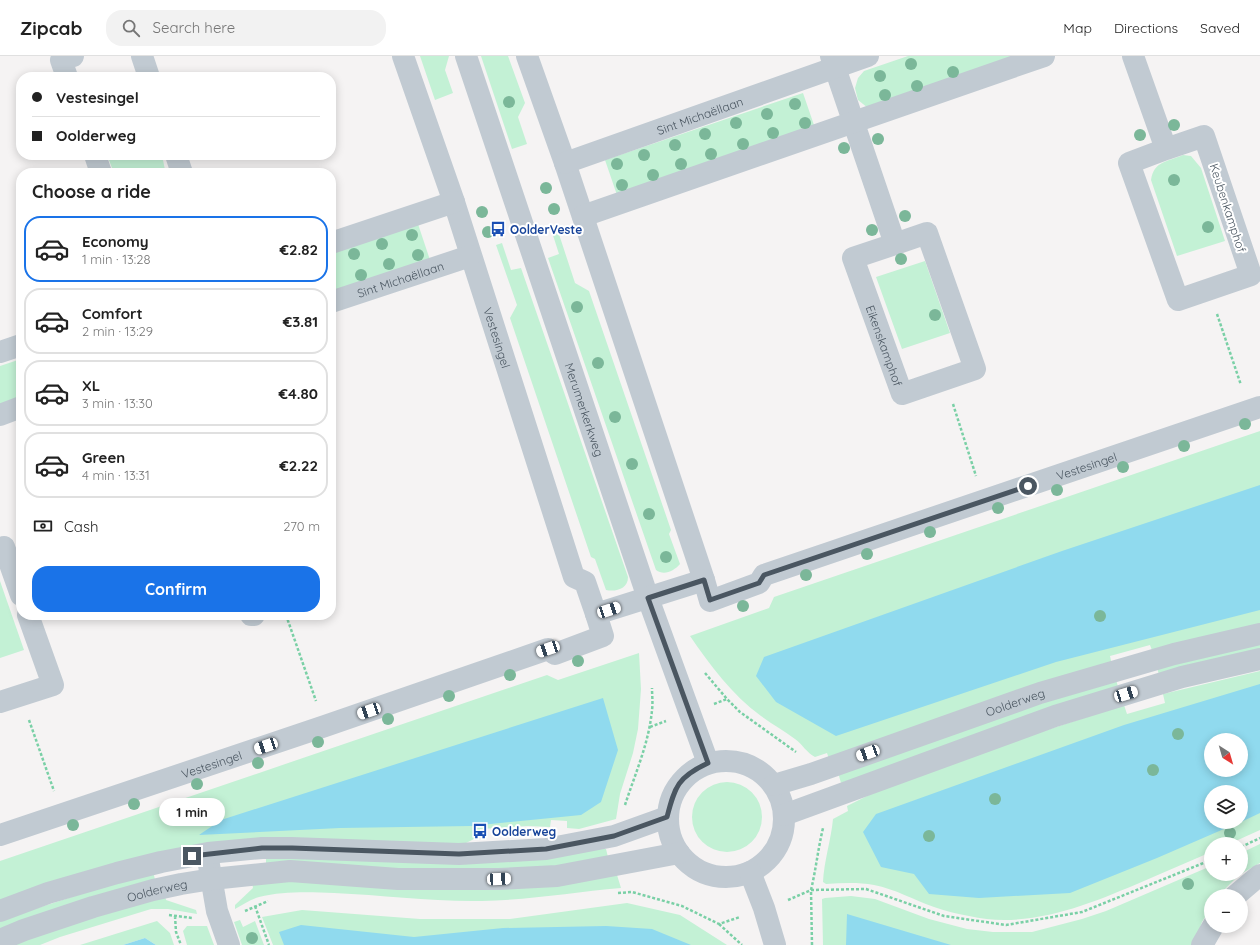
<!DOCTYPE html>
<meta charset="utf-8">
<style>
body{margin:0;font-family:Quicksand,sans-serif;background:#f2f2f2;color:#222;height:100vh;display:flex;flex-direction:column;font-size:15px;white-space:nowrap}
*{box-sizing:border-box;margin:0}
p{font-size:13px;color:#767676}
.icon{flex:none;width:22px;height:22px;fill:none;stroke:currentColor;stroke-width:2;stroke-linecap:round;stroke-linejoin:round}
.map{position:relative;flex:1;overflow:hidden}
.side{position:absolute;left:16px;top:112px;width:320px;height:452px;display:flex;flex-direction:column;background:#fff;border-radius:16px;box-shadow:0 2px 10px #0003}
.side>*{flex:none}
.hud{position:absolute;left:16px;top:16px;width:320px;height:88px;border-radius:16px;box-shadow:0 2px 10px #0003;display:grid;align-content:center;height:88px;padding:0 16px;background:#fff}
.needle{width:26px;rotate:143deg}
.buttons{position:absolute;left:1204px;top:677px;display:grid;gap:8px}
.buttons a{display:grid;place-items:center;width:44px;height:44px;border-radius:50%;background:#fff;box-shadow:0 2px 10px #0003;font-size:20px}
.end{position:absolute;width:18px;height:18px;margin:-9px;border:5px solid #4a5661;background:#fff;box-shadow:0 0 0 2px #fff}
.from{border-radius:50%}
.bubble{position:absolute;height:28px;border-radius:14px;background:#fff;box-shadow:0 2px 10px #0003;font-size:13px;font-weight:700;line-height:28px;text-align:center}
.car{position:absolute;width:12px;height:24px;margin:-12px -6px;border-radius:5px;box-shadow:0 0 3px 1px #0007;background:linear-gradient(#fff 24%,#345 0 40%,#fff 0 76%,#345 0 86%,#fff 0)}
.hud b{display:flex;align-items:center;gap:14px;height:38px;font-size:15px}
.hud b+b{border-top:1px solid #e0e0e0}
.hud i{width:10px;height:10px;background:#222}
ul{padding:0;list-style:none}
li{display:flex;align-items:center;gap:12px;height:66px;margin:0 8px 6px;padding:0 8px;border:2px solid #e0e0e0;border-radius:16px}
li div{flex:1}
li b{display:block;font-size:15px}
li em{font-style:normal;font-weight:700}
li.selected{border-color:#1a73e8}
li>.icon{width:36px;height:36px;stroke-width:1.5}
h2{padding:0 16px;font-size:18px;line-height:48px}
.pay{display:flex;align-items:center;gap:10px;height:44px;padding:0 16px;font-size:15px}
.pay p{margin-inline-start:auto}
.button{display:flex;gap:8px;margin-top:auto;padding:8px 16px}
.button a{flex:1;height:46px;border-radius:16px;background:#1a73e8;color:#fff;font-size:16px;font-weight:700;line-height:46px;text-align:center}
header{display:flex;align-items:center;gap:24px;box-sizing:border-box;height:56px;padding:0 20px;background:#fff;border-bottom:1px solid #e0e0e0}
header strong{font-size:19px}
nav{display:flex;gap:22px;margin-inline-start:auto;font-size:14px}
.search{width:280px;height:36px;background:#f2f2f2;display:flex;align-items:center;gap:10px;box-sizing:border-box;padding:0 14px;border-radius:16px;color:#767676;font-size:15px}
.map>svg:first-child{display:block}
.green{fill:#c3f1d5;fill-rule:evenodd}
.water{fill:#90daee;fill-rule:evenodd}
.lines{fill:none;stroke-linecap:round;stroke-linejoin:round}
.path{stroke:#7ad0a6;stroke-width:2.5;stroke-dasharray:3 2;stroke-linecap:butt}
.minor{stroke:#c1cad2;stroke-width:22}
.tree{fill:#7bb799}
.route{stroke:#4a5661;stroke-width:5}
.labels{text-anchor:middle;dominant-baseline:central;stroke-width:4;stroke-linejoin:round;paint-order:stroke}
.street-label{font-size:12px;fill:#4a5661;stroke:#fff}
.transit-label{font-size:12px;font-weight:bold;fill:#164399;stroke:#fff;text-anchor:start}
</style>
<header>
<strong>Zipcab</strong>
<div class="search"><svg class="icon" aria-label="search" viewBox="0 0 24 24"><circle cx="10" cy="10" r="6"/><path d="M15 15l6 6"/></svg>Search here</div>
<nav><a>Map</a><a>Directions</a><a>Saved</a></nav>
</header>
<div class="map">
<svg width="1260" height="889" viewBox="0 0 1260 889">
<rect width="100%" height="100%" fill="#f5f3f3"/>
<!-- green -->
<path class="green" d="M420,0H449L445,14L453,37L435,44Z
M481,0H508L525,47L518,61L527,88L512,93Z
M908,0H1027L868,52L858,44L855,32L858,22L864,15Z
M803,37L815,72L617,139L605,104Z
M107,99H162L165,114L162,117H114Z
M1183,99L1191,100L1201,112L1225,185L1177,200L1151,124C1154,105 1167,106 1183,99Z
M418,168L430,204L331,237V197Z
M556,169L575,227L589,235L671,474L669,478L680,508C674,515 664,520 656,514L548,202L559,198L550,170Z
M502,187L511,214L521,212L628,521C628,533 616,536 606,534L595,503L591,501L510,262L517,249L496,189Z
M925,205L950,277L902,293L876,221Z
M21,303V344L0,351V310Z
M1260,375V571L1153,597L1150,589L1110,600L1112,609L829,703L827,697L815,701C807,697 802,688 795,683C784,675 772,668 761,660C732,639 710,609 690,580L769,552L774,541Z
M0,525L24,594L0,602Z
M1260,586V599L1160,623L1157,611Z
M639,597L641,633L638,673L633,697L620,738L616,763L579,773L567,772V765L551,764L550,771L528,770L480,773V780L454,793L273,784L0,848V805L547,619L558,624Z
M1260,615V774L1229,788H1211V796C1189,806 1166,815 1144,825C1090,848 1029,874 969,860C957,858 945,855 934,851C914,844 895,833 874,829C858,826 842,827 826,828L823,826C824,805 831,784 833,763L848,755L847,750L893,727L1010,686L1124,649L1127,658L1165,647L1163,638ZM1211,684H1241V714H1211ZM1211,736H1241V766H1211Z
M1116,623L1119,635L841,727L839,720V718L1003,660Z
M692 761a35 35 0 1 1 70 0a35 35 0 1 1-70 0Z
M1260,788V807L1239,819L1218,840H1211V851L1202,866L1194,889H823L822,843L825,842L851,840L875,843L929,863L967,873L993,876H1032L1082,863L1106,855L1211,810V818H1241V797Z
M606,793L609,805L548,816L266,812V799Z
M153,815L156,828L0,876V864Z
M617,819L621,832C575,836 529,844 482,845C433,846 384,839 334,837C310,836 283,835 259,841C251,843 242,849 235,853V849L253,832L252,825Z
M165,839L166,844L196,854L197,858L168,853H151L60,881L40,889H6Z
M627,847L680,859L727,889H273L262,861L302,854L420,863H510Z
M240,864L243,871L255,865L264,889H242L234,866Z
M157,865L170,877L174,889H156L145,882L123,889H80Z
M187,870H207L214,889H187L183,875Z"/>
<!-- water -->
<path class="water" d="M1260,429V554L1056,606L836,680L776,646L756,620L764,601L1062,495Z
M1260,628V757L1241,766V736H1211V766H1240L1157,802L1070,837L979,842L929,838L914,818L881,811L863,776L876,758L1124,669ZM1211,684H1241V714H1211Z
M603,642L618,694L601,746L581,759L471,770L340,772L199,779L221,764Z
M847,858L951,889H846Z
M301,869L414,881L503,872L606,870L652,873L691,889H284L279,876Z
M145,882L156,889H123Z"/>
<g class="lines">
<!-- path -->
<path class="path" d="M1217,258L1241,329
M953,348L976,420
M286,559L316,645
M705,617L727,643L740,656L796,696
M714,648L727,643
M29,664L54,735
M650,671L666,665
M625,749C635,718 649,687 652,654C653,647 652,639 652,632
M1241,791L1260,782
M618,837L632,836L682,850L719,868L740,861
M788,844L811,834C816,813 818,793 823,772
M255,850L269,889
M245,855L268,845
M169,859L192,862
M175,860L176,876L181,889
M719,868L742,889
M812,889L811,834L866,833L944,860L1006,869L1082,856L1211,804"/>
<!-- minor -->
<g class="minor">
<path d="M142,0L149,21"/>
<path id="s1" d="M403,0L454,146L574,521L585,526L596,558"/>
<path id="s2" d="M466,0L648,542L708,707"/>
<path id="s3" d="M527,0L565,107L704,524L710,545L759,527L764,519L1260,351"/>
<path id="s4" d="M831,0L895,188L853,202L902,338L975,313L927,177L895,188"/>
<path d="M1133,0L1166,93L1129,107L1178,244L1251,219L1204,80L1166,93"/>
<path d="M67,21L61,4L73,0"/>
<path d="M95,99L101,117"/>
<path d="M176,99L182,117"/>
<path id="s5" d="M565,107L868,0"/>
<path d="M583,160L1044,0"/>
<path d="M331,187L454,146"/>
<path id="s6" d="M331,246L470,200"/>
<path d="M0,296L21,289"/>
<path d="M0,359L21,351"/>
<path d="M0,492L4,491L21,539"/>
<path d="M251,559H254"/>
<path d="M0,646L53,629L28,559"/>
<circle cx="726" cy="763" r="58"/>
<path id="s7" d="M774,729L811,718L1040,637L1174,598L1260,578"/>
<path d="M784,759L1055,660L1182,621L1260,603"/>
<path id="s8" d="M0,779L325,670L548,593L555,598L603,580L596,558L704,524"/>
<path d="M209,809L217,855L229,889"/>
<path d="M750,816L764,852L775,889"/>
<path d="M1235,840L1260,819"/>
<path d="M0,855L48,837L117,817L161,806L208,797L262,792H291L459,798L546,793L614,780L667,761"/>
<path id="s9" d="M0,884L24,874L93,851L153,834L181,828L212,823L290,815L398,823H499L557,820L679,797"/>
<path d="M1202,889L1213,870"/>
</g>
</g>
<!-- trees -->
<g class="tree">
<circle cx="911" cy="8" r="6"/>
<circle cx="953" cy="16" r="6"/>
<circle cx="880" cy="20" r="6"/>
<circle cx="917" cy="30" r="6"/>
<circle cx="885" cy="39" r="6"/>
<circle cx="509" cy="46" r="6"/>
<circle cx="795" cy="48" r="6"/>
<circle cx="767" cy="58" r="6"/>
<circle cx="736" cy="67" r="6"/>
<circle cx="805" cy="67" r="6"/>
<circle cx="1174" cy="69" r="6"/>
<circle cx="773" cy="77" r="6"/>
<circle cx="705" cy="78" r="6"/>
<circle cx="1140" cy="79" r="6"/>
<circle cx="878" cy="83" r="6"/>
<circle cx="743" cy="88" r="6"/>
<circle cx="675" cy="89" r="6"/>
<circle cx="844" cy="92" r="6"/>
<circle cx="711" cy="98" r="6"/>
<circle cx="644" cy="99" r="6"/>
<circle cx="617" cy="108" r="6"/>
<circle cx="681" cy="108" r="6"/>
<circle cx="653" cy="119" r="6"/>
<circle cx="1174" cy="124" r="6"/>
<circle cx="622" cy="129" r="6"/>
<circle cx="546" cy="132" r="6"/>
<circle cx="554" cy="153" r="6"/>
<circle cx="482" cy="156" r="6"/>
<circle cx="905" cy="160" r="6"/>
<circle cx="1208" cy="171" r="6"/>
<circle cx="872" cy="174" r="6"/>
<circle cx="488" cy="176" r="6"/>
<circle cx="412" cy="179" r="6"/>
<circle cx="382" cy="188" r="6"/>
<circle cx="354" cy="198" r="6"/>
<circle cx="418" cy="199" r="6"/>
<circle cx="901" cy="203" r="6"/>
<circle cx="389" cy="208" r="6"/>
<circle cx="361" cy="219" r="6"/>
<circle cx="577" cy="251" r="6"/>
<circle cx="935" cy="259" r="6"/>
<circle cx="598" cy="307" r="6"/>
<circle cx="615" cy="361" r="6"/>
<circle cx="1245" cy="368" r="6"/>
<circle cx="1184" cy="390" r="6"/>
<circle cx="632" cy="408" r="6"/>
<circle cx="1123" cy="411" r="6"/>
<circle cx="1057" cy="434" r="6"/>
<circle cx="998" cy="452" r="6"/>
<circle cx="649" cy="458" r="6"/>
<circle cx="930" cy="476" r="6"/>
<circle cx="867" cy="498" r="6"/>
<circle cx="666" cy="501" r="6"/>
<circle cx="806" cy="519" r="6"/>
<circle cx="743" cy="550" r="6"/>
<circle cx="1100" cy="560" r="6"/>
<circle cx="578" cy="605" r="6"/>
<circle cx="510" cy="619" r="6"/>
<circle cx="449" cy="640" r="6"/>
<circle cx="388" cy="663" r="6"/>
<circle cx="1178" cy="678" r="6"/>
<circle cx="318" cy="686" r="6"/>
<circle cx="258" cy="707" r="6"/>
<circle cx="1153" cy="714" r="6"/>
<circle cx="197" cy="728" r="6"/>
<circle cx="995" cy="743" r="6"/>
<circle cx="134" cy="748" r="6"/>
<circle cx="73" cy="769" r="6"/>
<circle cx="1230" cy="777" r="6"/>
<circle cx="929" cy="780" r="6"/>
<circle cx="1188" cy="828" r="6"/>
<circle cx="252" cy="882" r="6"/>
</g>
<g class="lines">
<!-- route -->
<path class="route" d="M192,800L262,792H292L459,798L546,793L614,780L667,761C675,730 678,721 708,707L648,542L704,524L710,544L759,527L764,519L1028,430"/>
</g>
<!-- icons -->
<defs>
<symbol id="bus-bare" viewBox="-9 -9 18 18"><path d="M-5-6H5V4H4V6H2V4H-2V6H-4V4H-5ZM-3.5-4V0h7V-4ZM-3.5 1.2v1.5H-2V1.2ZM2 1.2v1.5H3.5V1.2Z" fill="#1a4fb4" stroke="#fff" stroke-width="2.5" paint-order="stroke"/></symbol>
</defs>
<g fill-rule="evenodd">
<use href="#bus-bare" x="487" y="162" width="22" height="22"/>
<use href="#bus-bare" x="469" y="764" width="22" height="22"/>
</g>
<g class="labels">
<!-- street labels -->
<g class="street-label">
<text stroke="none"><textPath href="#s5" startOffset="143">Sint Michaëllaan</textPath></text>
<text transform="translate(1228 152) rotate(72)">Keubenkamphof</text>
<text stroke="none"><textPath href="#s6" startOffset="73">Sint Michaëllaan</textPath></text>
<text stroke="none"><textPath href="#s1" startOffset="297">Vestesingel</textPath></text>
<text stroke="none"><textPath href="#s4" startOffset="336">Eikenskamphof</textPath></text>
<text stroke="none"><textPath href="#s2" startOffset="373">Merumerkerkweg</textPath></text>
<text stroke="none"><textPath href="#s3" startOffset="977">Vestesingel</textPath></text>
<text stroke="none"><textPath href="#s7" startOffset="255">Oolderweg</textPath></text>
<text stroke="none"><textPath href="#s8" startOffset="223">Vestesingel</textPath></text>
<text stroke="none"><textPath href="#s9" startOffset="165">Oolderweg</textPath></text>
</g>
<!-- transit labels -->
<g class="transit-label">
<text x="510" y="173">OolderVeste</text>
<text x="492" y="775">Oolderweg</text>
</g>
</g>
</svg>
<div class="buttons">
<a><svg class="needle" viewBox="-14 -14 28 28"><path d="M0-13l5 13h-10z" fill="#e53935"/><path d="M0 13l5-13h-10z" fill="#767676"/></svg></a>
<a><svg class="icon" aria-label="layers" viewBox="0 0 24 24"><path d="M12 4l9 5-9 5-9-5zM3 14l9 5 9-5"/></svg></a>
<a>+</a>
<a>−</a>
</div>
<i class="end from" style="left:1028px;top:430px"></i>
<i class="end" style="left:192px;top:800px"></i>
<div class="bubble" style="left:159px;top:742px;width:66px">1 min</div>
<i class="car" style="left:609px;top:554px;rotate:72deg"></i>
<i class="car" style="left:548px;top:593px;rotate:251deg"></i>
<i class="car" style="left:1126px;top:638px;rotate:73deg"></i>
<i class="car" style="left:369px;top:655px;rotate:251deg"></i>
<i class="car" style="left:266px;top:690px;rotate:251deg"></i>
<i class="car" style="left:868px;top:697px;rotate:250deg"></i>
<i class="car" style="left:499px;top:823px;rotate:87deg"></i>
<div class="hud">
<b><i class="from"></i>Vestesingel</b>
<b><i></i>Oolderweg</b>
</div>
<section class="side">
<h2>Choose a ride</h2>
<ul>
<li class="selected"><svg class="icon" aria-label="car" viewBox="0 0 24 24"><path d="M5 17H2v-5l4-1 3-4h7l3 4 3 1v5h-3M9 17h6M6 11h13"/><circle cx="7" cy="17" r="2"/><circle cx="17" cy="17" r="2"/></svg><div><b>Economy</b><p>1 min · 13:28</p></div><em>€2.82</em></li>
<li><svg class="icon" aria-label="car" viewBox="0 0 24 24"><path d="M5 17H2v-5l4-1 3-4h7l3 4 3 1v5h-3M9 17h6M6 11h13"/><circle cx="7" cy="17" r="2"/><circle cx="17" cy="17" r="2"/></svg><div><b>Comfort</b><p>2 min · 13:29</p></div><em>€3.81</em></li>
<li><svg class="icon" aria-label="car" viewBox="0 0 24 24"><path d="M5 17H2v-5l4-1 3-4h7l3 4 3 1v5h-3M9 17h6M6 11h13"/><circle cx="7" cy="17" r="2"/><circle cx="17" cy="17" r="2"/></svg><div><b>XL</b><p>3 min · 13:30</p></div><em>€4.80</em></li>
<li><svg class="icon" aria-label="car" viewBox="0 0 24 24"><path d="M5 17H2v-5l4-1 3-4h7l3 4 3 1v5h-3M9 17h6M6 11h13"/><circle cx="7" cy="17" r="2"/><circle cx="17" cy="17" r="2"/></svg><div><b>Green</b><p>4 min · 13:31</p></div><em>€2.22</em></li>
</ul>
<div class="pay"><svg class="icon" aria-label="cash" viewBox="0 0 24 24"><path d="M3 7h18v10H3z"/><circle cx="12" cy="12" r="2"/></svg>Cash<p>270 m</p></div>
<div class="button"><a>Confirm</a></div>
</section>
</div>
